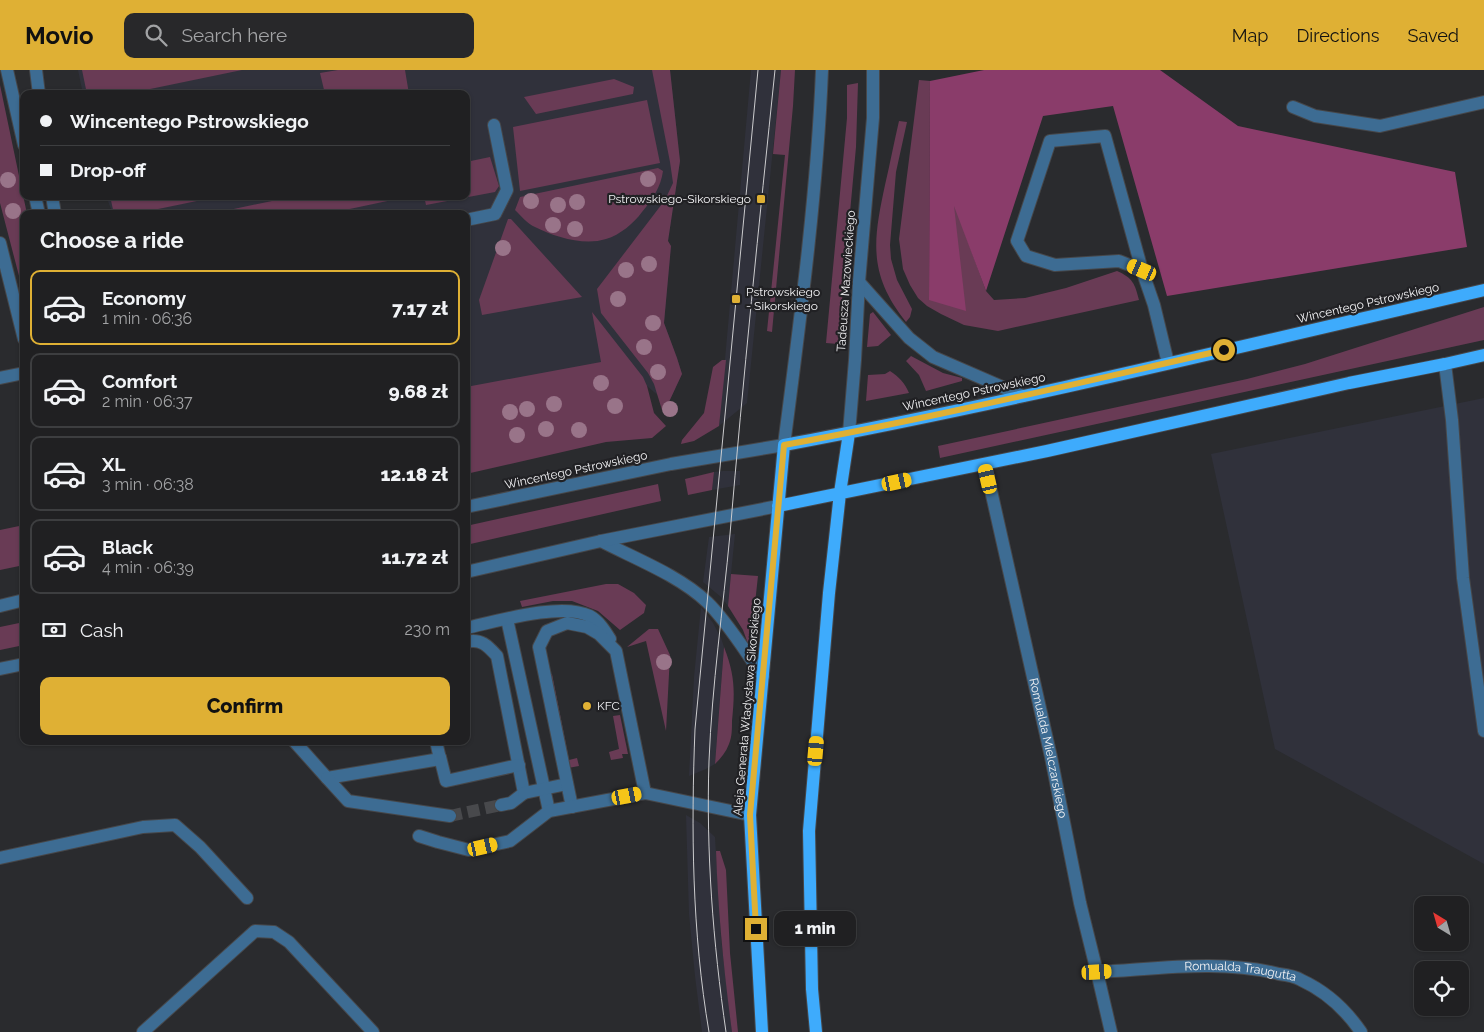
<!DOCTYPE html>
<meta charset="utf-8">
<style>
body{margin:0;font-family:Raleway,sans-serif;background:#28282a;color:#f1f3f6;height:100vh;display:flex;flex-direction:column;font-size:19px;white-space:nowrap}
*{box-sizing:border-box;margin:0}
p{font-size:16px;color:#a2a3a5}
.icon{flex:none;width:28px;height:28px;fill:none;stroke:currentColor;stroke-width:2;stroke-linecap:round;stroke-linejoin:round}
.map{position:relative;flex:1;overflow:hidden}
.panel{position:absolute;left:20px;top:140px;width:450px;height:535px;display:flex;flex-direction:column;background:#202022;border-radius:10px;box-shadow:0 1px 4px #0004,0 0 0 1px #3d3e40}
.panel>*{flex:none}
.top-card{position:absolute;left:20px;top:20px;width:450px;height:110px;border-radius:10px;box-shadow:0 1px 4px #0004,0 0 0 1px #3d3e40;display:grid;align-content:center;height:110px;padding:0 20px;background:#202022}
.needle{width:32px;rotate:323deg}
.tools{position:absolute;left:1414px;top:826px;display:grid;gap:10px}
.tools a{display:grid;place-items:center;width:55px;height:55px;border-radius:10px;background:#202022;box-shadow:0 1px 4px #0004,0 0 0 1px #3d3e40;font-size:25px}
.end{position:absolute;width:22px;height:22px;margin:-11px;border:6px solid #dfb034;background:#111;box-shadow:0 0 0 2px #111}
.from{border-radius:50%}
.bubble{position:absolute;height:35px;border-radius:10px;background:#202022;box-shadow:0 1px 4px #0004,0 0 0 1px #3d3e40;font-size:16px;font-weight:800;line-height:35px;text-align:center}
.car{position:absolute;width:15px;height:30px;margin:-15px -8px;border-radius:6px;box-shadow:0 0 4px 1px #0007;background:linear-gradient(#f5c518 24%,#345 0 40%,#f5c518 0 76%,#345 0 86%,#f5c518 0)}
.top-card b{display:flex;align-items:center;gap:18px;height:48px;font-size:19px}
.top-card b+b{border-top:1px solid #3d3e40}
.top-card i{width:12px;height:12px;background:#f1f3f6}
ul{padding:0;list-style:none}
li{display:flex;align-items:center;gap:15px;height:75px;margin:0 10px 8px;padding:0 10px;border:2px solid #3d3e40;border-radius:10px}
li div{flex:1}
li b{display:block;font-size:19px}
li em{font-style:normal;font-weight:800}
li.active{border-color:#dfb034}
li>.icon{width:45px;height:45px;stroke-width:1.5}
h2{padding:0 20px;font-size:22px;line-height:60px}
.pay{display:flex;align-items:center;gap:12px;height:55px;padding:0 20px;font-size:19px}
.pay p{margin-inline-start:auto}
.primary-button{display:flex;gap:10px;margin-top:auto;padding:10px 20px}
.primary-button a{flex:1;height:58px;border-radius:10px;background:#dfb034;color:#111;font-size:20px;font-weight:800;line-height:58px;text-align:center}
header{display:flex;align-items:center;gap:30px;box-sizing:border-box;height:70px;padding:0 25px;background:#dfb034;color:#111}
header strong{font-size:24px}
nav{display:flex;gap:28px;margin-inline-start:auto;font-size:18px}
.search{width:350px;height:45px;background:#28282a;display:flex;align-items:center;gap:12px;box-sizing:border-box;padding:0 18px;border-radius:10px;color:#a2a3a5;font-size:19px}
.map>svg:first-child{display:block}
.built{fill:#30313b}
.green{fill:#693b55}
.forest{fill:#8a3c6a}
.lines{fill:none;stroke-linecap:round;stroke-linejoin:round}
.minor-tunnel{stroke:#48494c;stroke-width:12;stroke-dasharray:12 6;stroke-linecap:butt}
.minor-casing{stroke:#46474a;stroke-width:14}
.major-casing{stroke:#46474a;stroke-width:14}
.minor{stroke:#3d6c93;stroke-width:12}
.major{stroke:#3eabfc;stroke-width:12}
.tram{stroke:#ccccce;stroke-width:1}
.tree{fill:#997489}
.route{stroke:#dfb034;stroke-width:6}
.poi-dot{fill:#dfb034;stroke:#212124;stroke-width:2}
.labels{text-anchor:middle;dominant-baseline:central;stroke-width:4.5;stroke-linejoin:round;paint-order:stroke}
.poi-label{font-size:12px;fill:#f3f3f5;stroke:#212124;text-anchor:start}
.street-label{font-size:12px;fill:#f3f3f5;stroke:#212124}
</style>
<header>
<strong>Movio</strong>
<div class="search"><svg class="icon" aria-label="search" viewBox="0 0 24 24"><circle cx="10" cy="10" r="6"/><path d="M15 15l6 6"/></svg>Search here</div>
<nav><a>Map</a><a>Directions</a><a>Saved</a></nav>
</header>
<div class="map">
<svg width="1484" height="962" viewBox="0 0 1484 962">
<rect width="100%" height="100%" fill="#2a2b2e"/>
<!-- built -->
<path class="built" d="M78,0H670L680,91L668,171L671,176L664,253L677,288L682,304L668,334L647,316L466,378V144H113L106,126H466V24H83Z
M751,0H781L747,333L719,356Z
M1484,328V794L1275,679L1211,384Z
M723,401H740V415L712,420L714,402Z
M735,464L731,504L728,536L721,527L703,512L709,467Z
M701,537L713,553L721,568L724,577L715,694L706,699L689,706L694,607Z
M686,745L700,753L715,767L721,868L732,962H702L695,906L689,844Z"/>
<!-- green -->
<path class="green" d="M82,0H242L126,24H87Z
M338,0H405L409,24H325L320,3Z
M652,0H670L680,91L668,171L671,176L664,253L677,288L682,304L668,334L662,340L654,314L648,303L601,243L597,219L665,130L673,113L670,92Z
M781,0H795L793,36L772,262L767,261L785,85L773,84Z
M614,9L634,17L633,24L536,44L524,27Z
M919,10L930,11L929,230L954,133L986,221L994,230L1025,228L1066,218L1117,201C1133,208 1135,214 1139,230L998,261L964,255L941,244L927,236L918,228L910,215L903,199L899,169Z
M858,13L856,77L838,274L826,273L847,48V15Z
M0,15L27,144H24V225L0,133Z
M647,30L660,93L520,121L513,57Z
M899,51L907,52L896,102L890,175L891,189L897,210L912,239L910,247L906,252C868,204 873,171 885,115C890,94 894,72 899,51Z
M490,87L499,116L495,122L426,135L424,126H466V92Z
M658,98L663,101C661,117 652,130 642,142C634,153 620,165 606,169C584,176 555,167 535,157C528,154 521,146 515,140L520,127Z
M110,126H221L134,144H114Z
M296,126H411L326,144H210Z
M508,149H511L582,227L482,245L479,230Z
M1484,237V270L940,388L938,376L1247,309L1305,294Z
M592,242L643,307L647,316L654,343L666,356L652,368L606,372L466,404V317L601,292Z
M873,242L891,265L878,276L867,277L870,244Z
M911,286L943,303L962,308V311L926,321L919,305L906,291Z
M722,290H726L719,356L694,371L681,374L682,370L704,343L713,297Z
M890,301C899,307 905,313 909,323L866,331L868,305L885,304Z
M714,402L712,420L688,425L685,409Z
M658,414L661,431L466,475V456Z
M24,455V495L0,500V460Z
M731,504L758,506L750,579L743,560L728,536Z
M606,514H618L634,523L646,535L644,543L620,560L598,541L572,531H553L522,537L520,531Z
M24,552V575L0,580V557Z
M649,559H658L670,585L666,661L646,571L627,577Z
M724,577C735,605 735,621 732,651C732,659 732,667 729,674C726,682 721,688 715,694Z
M552,604L569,690L577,688L579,696L568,698L550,605Z
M620,645L628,684H622L623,688L611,690L609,682L619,679L613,646Z
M716,781H720L726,800L730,883L738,962H732C724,902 718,842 716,781Z"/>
<!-- forest -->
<path class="forest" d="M984,0H1160L1238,56L1455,102L1467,177L1167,226L1113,36L1043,46L986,221L954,136L966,241L929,230L930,11Z"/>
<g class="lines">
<!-- minor-tunnel -->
<path class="minor-tunnel" d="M450,746L501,735"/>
<defs>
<g id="minor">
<path d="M7,0L24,75"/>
<path d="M36,0L39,24"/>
<path d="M1293,37L1315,46L1380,56L1484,32"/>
<path d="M35,126L39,144"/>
<path d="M52,126L55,144"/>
<path d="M466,150L495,144L507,120L494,55"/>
<path d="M0,173L24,269"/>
<path d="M1142,200L1119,191L1055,195L1026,186L1017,171L1050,71L1105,66L1142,200L1154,235L1168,293"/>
<path d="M859,212L909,268L933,287L1023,326"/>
<path d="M1445,294L1452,350L1463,508L1484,661"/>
<path d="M0,308L24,303"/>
<path d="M849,363L855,290L859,212L873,48V0"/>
<path id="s1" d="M985,394L1051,687L1080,833L1097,902L1111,962"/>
<path d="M466,437L671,394L784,375C800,251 817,125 822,0"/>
<path d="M601,471C636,489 680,506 707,532C727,551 746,583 763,606"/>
<path d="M466,502L601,471L778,436"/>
<path d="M0,536L24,530"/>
<path d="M507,549L549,741"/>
<path d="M466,558C498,551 561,532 590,546C599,551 605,561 610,569"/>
<path d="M466,572C481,568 488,576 497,586L524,723L511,733L501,735"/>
<path d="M0,599L24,594"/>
<path d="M294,671L327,708L440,689L436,671"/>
<path d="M440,687L446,711L519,695"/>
<path d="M327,708L348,731L450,746"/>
<path d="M524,723L567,714"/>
<path d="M572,737L539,577L547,561L567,553L587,557L599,564L616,581L645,723"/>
<path d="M419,766L438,772L469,780L510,771L549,741L645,723L750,745"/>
<path d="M0,788L143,757L175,755L200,777L247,828"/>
<path id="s2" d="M1097,902C1157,899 1221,889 1279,904C1287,905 1295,906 1301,910C1325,921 1346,940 1361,962"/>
<path d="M143,962L255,861L274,862L289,872L373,962"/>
</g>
<path id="major" d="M778,436L1047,381L1349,313L1445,294L1484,285
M762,962L750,745L784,375C1019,331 1251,274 1484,220
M816,962L812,919L809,761L829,523L840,423L849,363"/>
</defs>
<!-- minor casing -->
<use href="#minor" class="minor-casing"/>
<!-- major casing -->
<use href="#major" class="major-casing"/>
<!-- minor -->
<use href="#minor" class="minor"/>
<!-- major -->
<use href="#major" class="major"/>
<!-- tram -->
<path class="tram" d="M709,962C692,862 691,760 695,659L758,0
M726,962C713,872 706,782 709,691C712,615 723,539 730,464C743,309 759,154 775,0"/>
</g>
<!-- trees -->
<g class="tree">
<circle cx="648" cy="109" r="8"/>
<circle cx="8" cy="110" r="8"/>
<circle cx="531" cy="131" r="8"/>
<circle cx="577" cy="132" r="8"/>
<circle cx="558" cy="135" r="8"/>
<circle cx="13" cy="141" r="8"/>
<circle cx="553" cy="155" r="8"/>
<circle cx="575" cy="159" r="8"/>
<circle cx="503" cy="178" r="8"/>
<circle cx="649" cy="194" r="8"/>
<circle cx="626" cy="200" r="8"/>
<circle cx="618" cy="229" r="8"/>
<circle cx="653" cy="253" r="8"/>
<circle cx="644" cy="277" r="8"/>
<circle cx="658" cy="302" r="8"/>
<circle cx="601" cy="313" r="8"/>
<circle cx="554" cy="334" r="8"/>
<circle cx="615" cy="336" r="8"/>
<circle cx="527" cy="339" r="8"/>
<circle cx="670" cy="339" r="8"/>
<circle cx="510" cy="342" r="8"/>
<circle cx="546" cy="359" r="8"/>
<circle cx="579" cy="360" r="8"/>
<circle cx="517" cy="365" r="8"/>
<circle cx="664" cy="592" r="8"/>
</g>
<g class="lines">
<!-- route -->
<path class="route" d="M756,859L750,745L784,375C932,348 1078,313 1224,280"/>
</g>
<!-- markers -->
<g class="poi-dot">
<rect x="756" y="124" width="10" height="10" rx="2.5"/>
<rect x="731" y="224" width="10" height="10" rx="2.5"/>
<circle cx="587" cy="636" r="5"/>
</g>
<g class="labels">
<!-- poi labels -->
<g class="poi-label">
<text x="751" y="129" text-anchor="end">Pstrowskiego-Sikorskiego</text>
<text x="746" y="222">Pstrowskiego<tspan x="746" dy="14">- Sikorskiego</tspan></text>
<text x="597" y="636">KFC</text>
</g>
<!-- street labels -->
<g class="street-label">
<text transform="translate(846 211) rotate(-86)">Tadeusza Mazowieckiego</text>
<text transform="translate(1368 233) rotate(-13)">Wincentego Pstrowskiego</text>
<text transform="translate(974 322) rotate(-12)">Wincentego Pstrowskiego</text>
<text transform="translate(576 400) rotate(-12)">Wincentego Pstrowskiego</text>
<text transform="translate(747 637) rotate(-85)">Aleja Generała Władysława Sikorskiego</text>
<text stroke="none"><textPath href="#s1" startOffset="291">Romualda Mielczarskiego</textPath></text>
<text stroke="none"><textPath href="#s2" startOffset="144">Romualda Traugutta</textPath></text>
</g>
</g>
</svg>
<div class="tools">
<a><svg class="needle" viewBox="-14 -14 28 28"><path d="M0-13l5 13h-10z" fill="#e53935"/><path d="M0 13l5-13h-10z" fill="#a2a3a5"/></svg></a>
<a><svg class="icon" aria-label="locate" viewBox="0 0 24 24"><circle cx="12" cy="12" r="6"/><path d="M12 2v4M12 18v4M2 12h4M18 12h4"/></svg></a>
</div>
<i class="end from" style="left:1224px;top:280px"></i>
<i class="end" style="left:756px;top:859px"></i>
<div class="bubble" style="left:774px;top:841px;width:82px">1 min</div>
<i class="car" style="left:1142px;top:200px;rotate:293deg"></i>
<i class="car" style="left:988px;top:409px;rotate:347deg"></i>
<i class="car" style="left:897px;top:412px;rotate:78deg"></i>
<i class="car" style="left:816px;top:681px;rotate:5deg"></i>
<i class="car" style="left:627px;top:726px;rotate:79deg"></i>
<i class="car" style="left:483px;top:777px;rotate:77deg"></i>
<i class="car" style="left:1097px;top:902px;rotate:87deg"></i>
<div class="top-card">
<b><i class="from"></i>Wincentego Pstrowskiego</b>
<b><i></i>Drop-off</b>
</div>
<section class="panel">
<h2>Choose a ride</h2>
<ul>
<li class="active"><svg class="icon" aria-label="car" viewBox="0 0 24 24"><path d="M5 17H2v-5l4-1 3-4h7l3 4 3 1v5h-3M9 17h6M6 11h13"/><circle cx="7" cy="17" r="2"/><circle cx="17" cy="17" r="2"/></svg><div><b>Economy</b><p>1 min · 06:36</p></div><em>7.17 zł</em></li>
<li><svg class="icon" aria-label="car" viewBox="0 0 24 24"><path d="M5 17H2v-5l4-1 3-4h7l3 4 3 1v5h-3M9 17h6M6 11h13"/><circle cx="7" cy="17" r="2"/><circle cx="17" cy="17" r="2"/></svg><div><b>Comfort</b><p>2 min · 06:37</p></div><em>9.68 zł</em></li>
<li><svg class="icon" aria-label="car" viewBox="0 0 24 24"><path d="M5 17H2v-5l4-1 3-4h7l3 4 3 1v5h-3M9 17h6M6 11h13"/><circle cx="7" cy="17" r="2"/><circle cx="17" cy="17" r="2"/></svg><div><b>XL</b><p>3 min · 06:38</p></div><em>12.18 zł</em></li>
<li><svg class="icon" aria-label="car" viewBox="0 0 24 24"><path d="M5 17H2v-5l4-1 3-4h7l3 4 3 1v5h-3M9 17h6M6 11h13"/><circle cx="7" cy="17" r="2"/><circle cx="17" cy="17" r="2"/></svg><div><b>Black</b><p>4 min · 06:39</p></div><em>11.72 zł</em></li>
</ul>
<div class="pay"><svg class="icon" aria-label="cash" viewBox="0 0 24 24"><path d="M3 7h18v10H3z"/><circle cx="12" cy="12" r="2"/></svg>Cash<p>230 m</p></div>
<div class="primary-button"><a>Confirm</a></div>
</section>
</div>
